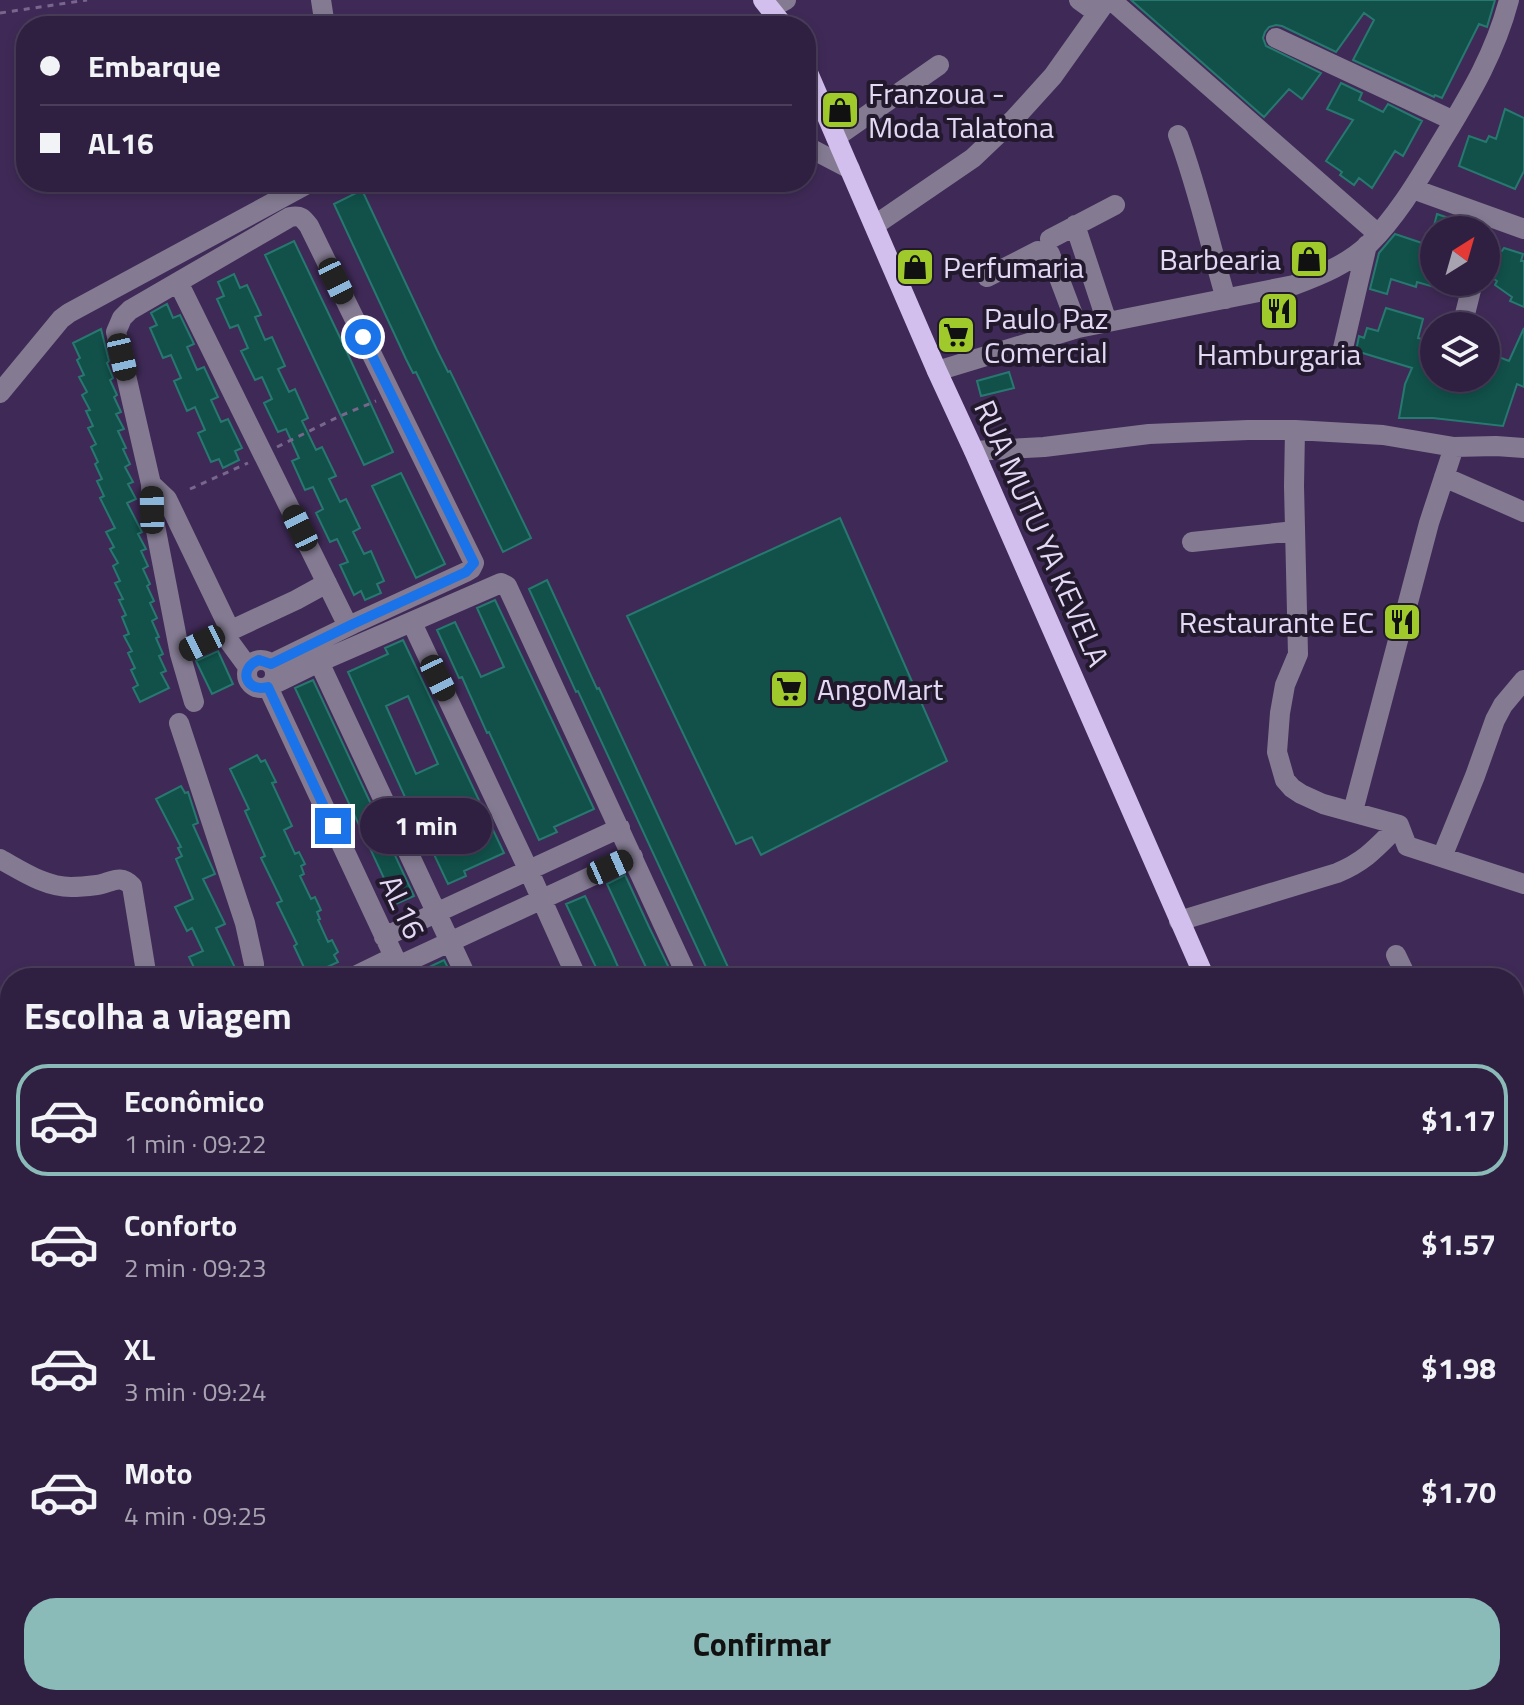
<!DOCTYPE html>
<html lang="pt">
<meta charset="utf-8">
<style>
body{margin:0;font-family:"Titillium Web",sans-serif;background:#3b2d4c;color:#f1f3f6;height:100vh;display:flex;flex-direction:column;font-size:30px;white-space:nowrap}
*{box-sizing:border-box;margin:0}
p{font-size:26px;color:#a7a3b1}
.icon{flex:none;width:44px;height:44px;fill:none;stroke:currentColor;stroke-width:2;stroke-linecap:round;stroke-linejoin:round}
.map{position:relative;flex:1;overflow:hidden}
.sheet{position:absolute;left:0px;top:968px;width:1524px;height:738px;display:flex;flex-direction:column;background:#2f2041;border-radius:32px 32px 0 0;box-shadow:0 4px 12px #0003,0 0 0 2px #4a3e5a}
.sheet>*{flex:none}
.banner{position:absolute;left:16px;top:16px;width:800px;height:176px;border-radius:32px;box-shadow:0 4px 12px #0003,0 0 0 2px #4a3e5a;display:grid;align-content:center;height:176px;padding:0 24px;background:#2f2041}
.needle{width:52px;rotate:37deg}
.fabs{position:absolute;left:1420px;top:216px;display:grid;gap:16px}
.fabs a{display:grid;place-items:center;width:80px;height:80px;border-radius:50%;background:#2f2041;box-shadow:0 4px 12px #0003,0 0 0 2px #4a3e5a;font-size:40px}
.end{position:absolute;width:36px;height:36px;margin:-18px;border:10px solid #1a73e8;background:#fff;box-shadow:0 0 0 4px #fff}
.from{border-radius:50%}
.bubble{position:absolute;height:56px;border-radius:28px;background:#2f2041;box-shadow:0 4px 12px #0003,0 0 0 2px #4a3e5a;font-size:26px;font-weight:700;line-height:56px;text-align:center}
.car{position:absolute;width:24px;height:48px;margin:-24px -12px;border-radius:10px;box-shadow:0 0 6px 2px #0007;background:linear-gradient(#222 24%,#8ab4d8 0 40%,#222 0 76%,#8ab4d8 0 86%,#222 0)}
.banner b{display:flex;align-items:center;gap:28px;height:76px;font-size:30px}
.banner b+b{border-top:2px solid #4a3e5a}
.banner i{width:20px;height:20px;background:#f1f3f6}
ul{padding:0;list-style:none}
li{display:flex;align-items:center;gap:24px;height:112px;margin:0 16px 12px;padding:0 8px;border:4px solid transparent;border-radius:32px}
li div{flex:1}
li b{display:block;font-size:30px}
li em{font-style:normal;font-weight:700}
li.current{border-color:#8bbbb9}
li>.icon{width:72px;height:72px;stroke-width:1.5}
h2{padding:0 24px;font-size:36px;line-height:96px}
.action{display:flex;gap:16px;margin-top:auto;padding:16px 24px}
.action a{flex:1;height:92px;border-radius:32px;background:#8bbbb9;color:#111;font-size:32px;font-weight:700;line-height:92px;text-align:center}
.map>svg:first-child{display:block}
.building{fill:#11514a;stroke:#27796f;stroke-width:2;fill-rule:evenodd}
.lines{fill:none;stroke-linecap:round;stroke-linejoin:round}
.path{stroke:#78668d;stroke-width:3;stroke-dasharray:6 6;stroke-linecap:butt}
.minor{stroke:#847b92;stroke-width:20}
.major{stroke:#d3bfee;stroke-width:20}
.route{stroke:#1a73e8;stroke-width:10}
.labels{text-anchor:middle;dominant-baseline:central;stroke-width:8;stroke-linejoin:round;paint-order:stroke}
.poi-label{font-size:30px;fill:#e4d9f5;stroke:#22192d;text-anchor:start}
.street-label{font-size:30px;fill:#e4d9f5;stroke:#22192d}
</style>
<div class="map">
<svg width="1524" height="1705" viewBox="0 0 1524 1705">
<rect width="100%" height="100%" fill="#3f2a57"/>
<!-- building -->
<path class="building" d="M1131,0H1495L1487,27L1479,24L1442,98L1435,95L1434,97L1353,60L1374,20L1364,13L1336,52L1282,26L1276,25L1269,27L1265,32L1263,38L1266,46L1321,73L1302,99L1289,89L1264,117Z
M1341,83L1362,93L1359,100L1383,112L1388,104L1422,121L1403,156L1395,151L1372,188L1359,178L1354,185L1340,175L1342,172L1326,161L1353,120L1327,109Z
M1505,109L1524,118V171L1515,189L1459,166L1469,136L1486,142L1489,136L1496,139Z
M362,190L437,350L448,372L450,371L531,538L503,552L416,372L413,373L406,359L334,204Z
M1437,214L1454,220L1451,230H1433Z
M1395,234L1434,247V287L1417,282L1416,287L1391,279L1387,294L1370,289L1379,253Z
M294,241L345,348L393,452L364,465L265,255Z
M1504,248L1523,254L1521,261H1524V307L1510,301L1512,297L1495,285L1497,281L1489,276L1497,250L1502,251Z
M234,274L240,288L247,285L261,315L255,317L265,340L272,337L285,366L278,369L289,392L295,389L308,418L302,421L316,450L322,447L336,476L329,479L340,502L346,499L360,528L353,532L364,554L371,551L384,581L377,584L381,593L365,600L361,591L354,595L340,565L348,562L337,539L330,542L316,513L323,509L313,487L305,490L292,461L299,458L286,429L278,432L264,403L272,399L262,377L255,380L241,351L248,348L238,325L230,328L217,299L224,296L218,282Z
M167,304L173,318L180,315L194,344L187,347L197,370L204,367L218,397L211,400L221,422L228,419L242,448L235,451L239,460L223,468L219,459L211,462L198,433L205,430L195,407L187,411L174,381L181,378L171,355L163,358L150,328L157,325L151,313Z
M1386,308L1423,319L1418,338L1434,342V378H1486V352L1509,361L1524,328V387L1517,384L1503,426L1433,418H1399L1405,384L1412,368L1356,351L1359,336L1364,338L1367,328L1378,331Z
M101,329L109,361L107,363L113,378L110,380L117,395L114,397L121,412L116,414L124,429L118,431L126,448L123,449L130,464L125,467L133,482L128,484L136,499L127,503L142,532L138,534L146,549L141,551L148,566L143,569L150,584L147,586L154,601L150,603L157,618L152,621L159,637L156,638L163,654L159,656L166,671L161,673L169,688L140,702L133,688L138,685L131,670L135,668L128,653L132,651L124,636L129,634L122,617L126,615L119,600L123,599L115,583L120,581L113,566L118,563L110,549L114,547L106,532L115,528L100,498L104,496L97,481L102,479L95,464L98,462L91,447L96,444L88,428L93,426L86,411L90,410L82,395L87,392L79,377L84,375L77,360L80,358L73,343Z
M1009,372L1014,388L981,396L977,381Z
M401,473L445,564L416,578L372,486Z
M840,518L947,761L761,855L752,837L736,844L627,616Z
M547,580L597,689L599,688L650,798L733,978H711L578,691L576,692L529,589Z
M495,600L594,809L554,827L557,832L539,840L489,732L487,733L462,677L459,678L437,630L455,622L481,677L504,667L477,608Z
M403,640L504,853L464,871L466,876L448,884L422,829L420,830L348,672L388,654L385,648ZM408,696L438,764L416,774L386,706Z
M218,651L233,684L212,694L196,661Z
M313,680L414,896L396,904L295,688Z
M257,755L261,762L265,760L276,782L272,783L292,826L284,830L295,854L299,852L305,864L301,866L304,874L300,876L311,899L315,897L321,910L317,912L320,919L318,920L328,942L332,940L338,952L334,955L338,962L308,976L294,946L297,944L277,903L282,901L261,858L265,856L245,811L249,809L230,769Z
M181,786L185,793L188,792L198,823L193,825L215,874L203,879L225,924L216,928L238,974L230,978H199L189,957L203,951L192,928L187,931L175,907L193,899L176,859L182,856L178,848L181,847L156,799Z
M625,875L649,927L674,978H651L627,927L607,884Z
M585,896L611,951L623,978H601L566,904Z
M444,960L453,978H432L427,968Z"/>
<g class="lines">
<!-- path -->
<path class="path" d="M0,13L87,0
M277,447L340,416L376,401
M190,489L248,463
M458,1696L460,1705"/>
<!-- minor -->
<path class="minor" d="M321,0L325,26
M1079,0L1097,13
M1111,0L1378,234
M771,8L786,0
M1276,38L1454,121
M1178,135C1198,188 1210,245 1226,299
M836,137L939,65
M806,146L850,169
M1413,189L1524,229
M875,225L973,158L1014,119L1053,76L1107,0
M1075,225L1107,322
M1050,239L1115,205
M987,277L1038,251L1050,254L1078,328
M178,282L348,626
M1462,326L1473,282
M1343,348L1367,245
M937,371L1078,328L1294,285C1321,275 1348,264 1369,244C1397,216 1417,182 1437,149C1467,99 1494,57 1509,0
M0,393L61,319L69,313L311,182
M1295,430L1294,486L1298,654L1285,685L1280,713L1277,752L1285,780L1292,788L1301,794L1323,804L1399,825L1407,846L1524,884
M974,451L1044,447L1149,434L1248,430H1295L1383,435L1454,447L1496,446L1524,448
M1444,477L1524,512
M151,484L167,499L230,630
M1192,542L1295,531
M412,623L528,869L577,978
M223,633L248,667
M180,654L296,600L327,583
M247 674a14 14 0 1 1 28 0a14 14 0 1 1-28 0Z
M319,662L467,978
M194,702L180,654L152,510L151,484L116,332L122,318L130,310L290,217C301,215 303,218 309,226L474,563L471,569L466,572L353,624L271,664
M179,723L245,923L254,964V978
M1353,811L1429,523L1454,447
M1442,857L1475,776L1495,720L1503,705L1524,680
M0,859C22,871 45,887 71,887C79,887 89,886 97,885C111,883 120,873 132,886L147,978
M1179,921L1337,873C1366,861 1377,847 1399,825
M384,937L620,828
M1396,955L1407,978
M398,966L633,857
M351,978L394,957
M404,978L268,687L319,662L501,583L507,586L688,978
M1514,1039L1524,1043
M1514,1155L1524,1159
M0,1169L10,1176
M1514,1244L1524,1248
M1514,1439L1524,1416
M1514,1597L1524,1594
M1103,1696L1106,1705
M1248,1705L1272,1696
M1431,1705L1454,1696"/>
<!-- major -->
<path class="major" d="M763,0L784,26
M806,68L937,371L974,451L1205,978
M1514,1660L1524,1681"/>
</g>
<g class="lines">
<!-- route -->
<path class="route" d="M333,826L268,687C246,693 237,669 259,660L271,664L353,624L466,572L474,563L363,337"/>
</g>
<!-- icons -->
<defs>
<symbol id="shop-square" viewBox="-11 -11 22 22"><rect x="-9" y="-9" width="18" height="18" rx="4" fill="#a0c92b" stroke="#22192d"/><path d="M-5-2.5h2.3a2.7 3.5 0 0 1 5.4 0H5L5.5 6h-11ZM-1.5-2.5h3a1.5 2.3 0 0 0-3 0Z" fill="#111"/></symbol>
<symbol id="restaurant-square" viewBox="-11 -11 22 22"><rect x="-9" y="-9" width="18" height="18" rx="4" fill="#a0c92b" stroke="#22192d"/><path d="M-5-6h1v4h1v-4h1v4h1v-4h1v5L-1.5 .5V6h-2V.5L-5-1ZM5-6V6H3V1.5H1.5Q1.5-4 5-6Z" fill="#111"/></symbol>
<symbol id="supermarket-square" viewBox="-11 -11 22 22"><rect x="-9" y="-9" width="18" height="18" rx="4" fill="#a0c92b" stroke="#22192d"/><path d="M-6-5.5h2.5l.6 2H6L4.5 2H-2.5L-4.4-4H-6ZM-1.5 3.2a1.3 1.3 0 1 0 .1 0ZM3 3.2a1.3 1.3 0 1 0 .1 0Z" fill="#111"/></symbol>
</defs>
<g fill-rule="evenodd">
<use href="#shop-square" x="818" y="88" width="44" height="44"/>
<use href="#shop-square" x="1287" y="237" width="44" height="44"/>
<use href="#shop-square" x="893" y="245" width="44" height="44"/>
<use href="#restaurant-square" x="1257" y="289" width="44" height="44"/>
<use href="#supermarket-square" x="934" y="313" width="44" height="44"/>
<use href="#restaurant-square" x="1380" y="600" width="44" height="44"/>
<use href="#supermarket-square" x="767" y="667" width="44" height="44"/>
</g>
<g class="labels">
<!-- poi labels -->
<g class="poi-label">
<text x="868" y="93">Franzoua -<tspan x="868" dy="34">Moda Talatona</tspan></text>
<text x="1281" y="259" text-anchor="end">Barbearia</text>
<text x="943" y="267">Perfumaria</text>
<text x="984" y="318">Paulo Paz<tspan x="984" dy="34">Comercial</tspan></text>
<text x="1279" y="354" text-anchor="middle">Hamburgaria</text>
<text x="1374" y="622" text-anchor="end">Restaurante EC</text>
<text x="817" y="689">AngoMart</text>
</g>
<!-- street labels -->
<g class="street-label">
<text transform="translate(1042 533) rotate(66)">RUA MUTU YA KEVELA</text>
<text transform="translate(403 907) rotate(65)">AL16</text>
</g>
</g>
</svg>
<div class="fabs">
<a><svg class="needle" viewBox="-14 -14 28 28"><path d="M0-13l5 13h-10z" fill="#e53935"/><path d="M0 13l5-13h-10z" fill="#a7a3b1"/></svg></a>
<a><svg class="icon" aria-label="layers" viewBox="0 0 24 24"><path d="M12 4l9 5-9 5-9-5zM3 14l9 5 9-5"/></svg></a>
</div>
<i class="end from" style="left:363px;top:337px"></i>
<i class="end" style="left:333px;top:826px"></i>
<div class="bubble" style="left:360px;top:798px;width:132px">1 min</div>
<i class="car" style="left:336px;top:281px;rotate:154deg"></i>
<i class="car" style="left:122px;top:357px;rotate:167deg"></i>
<i class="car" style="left:152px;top:510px;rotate:359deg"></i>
<i class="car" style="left:300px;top:528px;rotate:334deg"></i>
<i class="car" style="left:202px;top:643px;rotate:244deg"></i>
<i class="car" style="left:438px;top:678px;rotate:154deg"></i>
<i class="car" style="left:610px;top:867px;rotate:66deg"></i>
<div class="banner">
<b><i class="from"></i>Embarque</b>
<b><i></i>AL16</b>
</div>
<section class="sheet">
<h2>Escolha a viagem</h2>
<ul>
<li class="current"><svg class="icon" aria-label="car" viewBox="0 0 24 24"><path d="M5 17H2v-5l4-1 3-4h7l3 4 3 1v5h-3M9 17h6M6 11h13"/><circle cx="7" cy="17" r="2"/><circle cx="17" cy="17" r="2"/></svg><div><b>Econômico</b><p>1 min · 09:22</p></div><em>$1.17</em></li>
<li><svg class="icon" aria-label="car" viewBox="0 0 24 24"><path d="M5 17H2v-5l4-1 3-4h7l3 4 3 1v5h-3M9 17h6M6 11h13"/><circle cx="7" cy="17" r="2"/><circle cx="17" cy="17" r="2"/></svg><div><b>Conforto</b><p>2 min · 09:23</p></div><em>$1.57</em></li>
<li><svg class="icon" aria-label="car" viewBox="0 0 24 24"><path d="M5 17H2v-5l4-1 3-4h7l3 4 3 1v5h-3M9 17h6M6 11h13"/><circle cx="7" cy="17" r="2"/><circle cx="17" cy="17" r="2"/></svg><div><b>XL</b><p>3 min · 09:24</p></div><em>$1.98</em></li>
<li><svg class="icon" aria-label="car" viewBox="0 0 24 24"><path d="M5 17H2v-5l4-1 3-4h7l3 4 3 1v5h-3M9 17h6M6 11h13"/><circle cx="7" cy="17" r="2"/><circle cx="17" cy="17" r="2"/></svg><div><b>Moto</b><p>4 min · 09:25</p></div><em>$1.70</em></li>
</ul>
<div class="action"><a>Confirmar</a></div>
</section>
</div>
